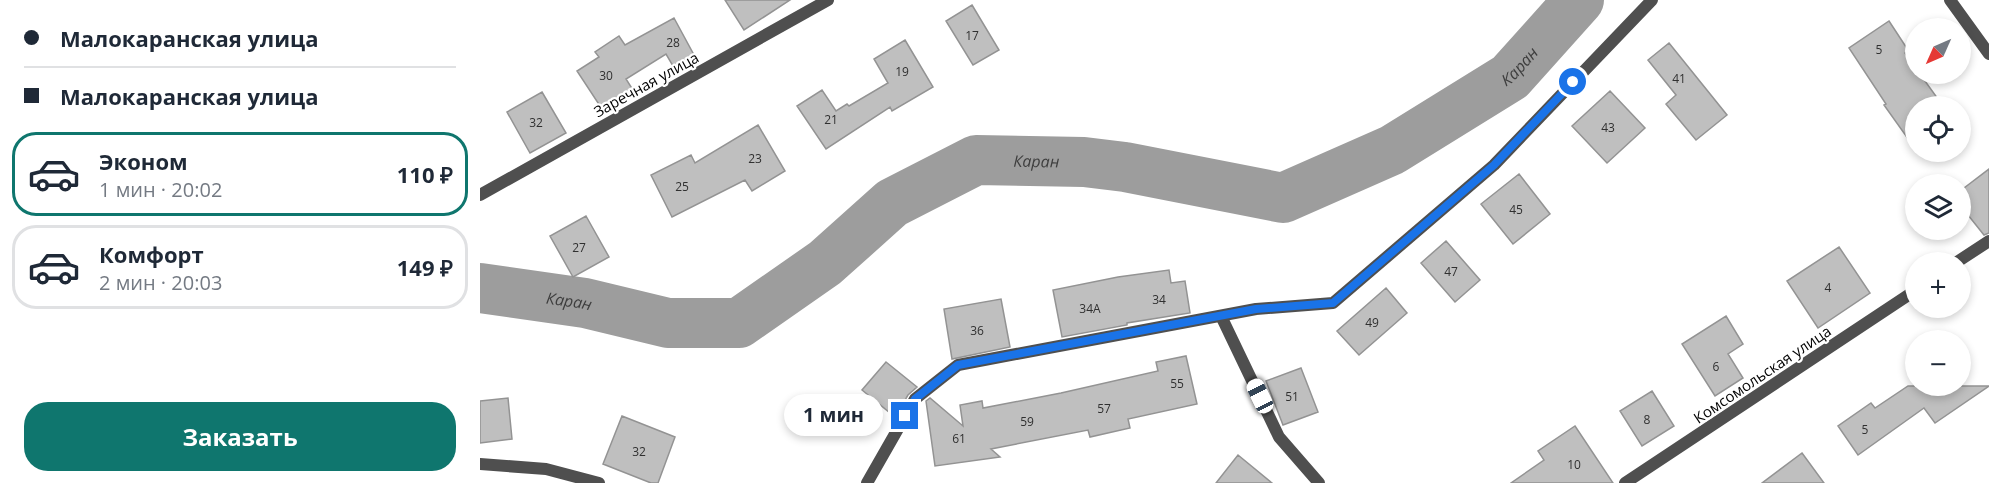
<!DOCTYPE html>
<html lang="ru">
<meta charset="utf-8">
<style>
body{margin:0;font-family:"Open Sans",sans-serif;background:#f6f6f7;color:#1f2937;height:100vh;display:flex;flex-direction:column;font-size:22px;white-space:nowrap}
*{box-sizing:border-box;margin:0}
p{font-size:20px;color:#747a83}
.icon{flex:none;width:33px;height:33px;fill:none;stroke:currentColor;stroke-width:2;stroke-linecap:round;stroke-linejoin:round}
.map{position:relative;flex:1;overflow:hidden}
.side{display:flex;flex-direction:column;background:#fff;width:480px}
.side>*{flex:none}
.hud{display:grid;align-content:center;height:132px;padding:0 24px;background:#fff}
.needle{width:39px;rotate:225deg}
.fabs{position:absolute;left:1425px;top:18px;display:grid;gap:12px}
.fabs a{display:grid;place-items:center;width:66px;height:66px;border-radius:50%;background:#fff;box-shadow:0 3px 9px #0003;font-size:30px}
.end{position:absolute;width:27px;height:27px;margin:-14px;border:8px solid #1a73e8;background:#fff;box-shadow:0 0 0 3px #fff}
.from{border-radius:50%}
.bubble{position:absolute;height:42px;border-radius:21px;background:#fff;box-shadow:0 3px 9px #0003;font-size:20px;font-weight:700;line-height:42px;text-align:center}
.car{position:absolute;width:18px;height:36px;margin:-18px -9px;border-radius:8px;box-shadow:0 0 4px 2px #0007;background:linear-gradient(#fff 24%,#345 0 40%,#fff 0 76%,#345 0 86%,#fff 0)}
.hud b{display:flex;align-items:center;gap:21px;height:57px;font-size:22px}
.hud b+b{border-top:2px solid #e0e1e3}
.hud i{width:15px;height:15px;background:#1f2937}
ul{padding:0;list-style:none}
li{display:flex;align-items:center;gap:18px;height:84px;margin:0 12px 9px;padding:0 12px;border:3px solid #e0e1e3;border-radius:24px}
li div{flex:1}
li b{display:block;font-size:22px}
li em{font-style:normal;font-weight:700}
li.current{border-color:#0f766e}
li>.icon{width:54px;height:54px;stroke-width:1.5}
.cta{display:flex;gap:12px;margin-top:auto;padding:12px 24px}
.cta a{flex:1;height:69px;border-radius:24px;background:#0f766e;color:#fff;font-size:24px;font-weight:700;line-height:69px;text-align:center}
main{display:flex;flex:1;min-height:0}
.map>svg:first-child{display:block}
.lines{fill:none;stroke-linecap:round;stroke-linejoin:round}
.river{stroke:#9d9d9d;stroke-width:50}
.building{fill:#bfbfbf;stroke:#939393;stroke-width:1.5}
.lane{stroke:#4f4f4f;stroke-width:12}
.street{stroke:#4f4f4f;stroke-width:12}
.route{stroke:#1a73e8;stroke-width:8}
.labels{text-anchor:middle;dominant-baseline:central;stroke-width:4.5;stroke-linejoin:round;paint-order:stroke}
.number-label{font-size:12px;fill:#303030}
.street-label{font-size:15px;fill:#000;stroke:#fff}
.water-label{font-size:16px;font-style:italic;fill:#3e3e3e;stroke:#fff}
</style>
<main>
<section class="side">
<div class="hud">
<b><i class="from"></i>Малокаранская улица</b>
<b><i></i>Малокаранская улица</b>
</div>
<ul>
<li class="current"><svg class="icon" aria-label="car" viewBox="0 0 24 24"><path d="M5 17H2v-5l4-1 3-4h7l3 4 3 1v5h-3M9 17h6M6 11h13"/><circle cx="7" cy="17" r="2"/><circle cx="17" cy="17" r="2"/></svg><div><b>Эконом</b><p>1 мин · 20:02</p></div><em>110 ₽</em></li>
<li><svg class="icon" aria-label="car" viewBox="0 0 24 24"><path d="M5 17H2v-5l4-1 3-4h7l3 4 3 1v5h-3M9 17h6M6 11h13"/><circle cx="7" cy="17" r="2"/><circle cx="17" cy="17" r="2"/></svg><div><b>Комфорт</b><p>2 мин · 20:03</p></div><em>149 ₽</em></li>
</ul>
<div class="cta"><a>Заказать</a></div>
</section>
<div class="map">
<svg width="1509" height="483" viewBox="0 0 1509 483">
<rect width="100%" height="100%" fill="#fff"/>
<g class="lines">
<!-- river -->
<path class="river" id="s1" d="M0,288L105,303L188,323H259L345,263L412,203L496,160L604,162L645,167L803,198L912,150L1030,77L1099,0"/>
</g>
<!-- building -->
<path class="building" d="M245,0H310L264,30Z
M492,5L519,50L493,65L466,21Z
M194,18L214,55L193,66L186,54L146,79L153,90L122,109L97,71L119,57L115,52L139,36L145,45Z
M1409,21L1428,50L1425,53L1436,68V74H1440L1463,106H1436V150L1404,105L1406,104L1369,48Z
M425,40L453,87L412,111L410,107L346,149L317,106L342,90L356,111L367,104L369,106L408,83L394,59Z
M1189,43L1247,115L1216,140L1186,104L1196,95L1168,60Z
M1130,91L1165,128L1127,163L1092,126Z
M62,92L86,133L50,153L27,112Z
M278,125L305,171L272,191L265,180L192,217L171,175L211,155L215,163Z
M1509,169V233L1504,235L1480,205V191Z
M1039,174L1070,214L1033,244L1001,204Z
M106,216L129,257L93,277L70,236Z
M966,241L1000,280L975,302L941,263Z
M1359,247L1390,293L1338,328L1307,281Z
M689,270L691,283L705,281L710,313L647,323V325L582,337L573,290L638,277Z
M906,288L927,313L879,355L857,331Z
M521,299L530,347L472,359L464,309Z
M1246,316L1263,344L1248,354L1263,378L1235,396L1202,344Z
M706,356L717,404L648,419L650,428L610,437L608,430L511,449L520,457L455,466L446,401L450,398L483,426L480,405L502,401L503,408L581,393L678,371L676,362Z
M406,362L437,387L428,395L415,417L382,390Z
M821,368L838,412L803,425L786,381Z
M1428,386H1509L1455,423L1444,408L1378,455L1358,426L1391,403L1395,408Z
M1172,391L1194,426L1162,446L1140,411Z
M28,398L32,439L0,443V401Z
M142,416L195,437L178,483H171L123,464Z
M1095,426L1133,483H1031L1064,460L1058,451Z
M1322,453L1344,483H1282Z
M758,455L792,483H736Z"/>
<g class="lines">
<!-- lane -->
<path class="lane" d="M741,316L799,437L839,483"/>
<!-- street -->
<path class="street" d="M1470,0L1509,54
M0,195L348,0
M1477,262L1509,241
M0,464L66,469L119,483
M387,483L435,399L478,365L776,309L853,303L1014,165L1172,0
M1145,483L1436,290"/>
</g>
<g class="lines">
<!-- route -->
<path class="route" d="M425,416L435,399L478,365L776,309L853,303L1014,165L1093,82"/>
</g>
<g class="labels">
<!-- number labels -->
<g class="number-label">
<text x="492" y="35">17</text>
<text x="193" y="42">28</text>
<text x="1399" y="49">5</text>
<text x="422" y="71">19</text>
<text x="126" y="75">30</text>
<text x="1199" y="78">41</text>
<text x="351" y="119">21</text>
<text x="56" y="122">32</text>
<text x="1128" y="127">43</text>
<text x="275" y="158">23</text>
<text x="202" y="186">25</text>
<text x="1036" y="209">45</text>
<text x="99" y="247">27</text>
<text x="971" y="271">47</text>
<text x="1348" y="287">4</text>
<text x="679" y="299">34</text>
<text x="610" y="308">34А</text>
<text x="892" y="322">49</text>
<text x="497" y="330">36</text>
<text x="1236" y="366">6</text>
<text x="697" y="383">55</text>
<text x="812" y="396">51</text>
<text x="624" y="408">57</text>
<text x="1167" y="419">8</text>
<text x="547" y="421">59</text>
<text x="1385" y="429">5</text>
<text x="479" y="438">61</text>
<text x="159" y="451">32</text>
<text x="1094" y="464">10</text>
</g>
<!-- street labels -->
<g class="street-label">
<text transform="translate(166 84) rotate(-29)">Заречная улица</text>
<text transform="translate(1282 374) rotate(-34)">Комсомольская улица</text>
</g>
<!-- water labels -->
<g class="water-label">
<text stroke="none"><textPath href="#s1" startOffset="1134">Каран</textPath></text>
<text stroke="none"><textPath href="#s1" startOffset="612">Каран</textPath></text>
<text stroke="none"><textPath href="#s1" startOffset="90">Каран</textPath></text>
</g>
</g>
</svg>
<div class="fabs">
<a><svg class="needle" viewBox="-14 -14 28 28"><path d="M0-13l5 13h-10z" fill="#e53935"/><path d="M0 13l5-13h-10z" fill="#747a83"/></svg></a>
<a><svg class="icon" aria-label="locate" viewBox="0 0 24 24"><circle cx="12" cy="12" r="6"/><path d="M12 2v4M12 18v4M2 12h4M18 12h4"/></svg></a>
<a><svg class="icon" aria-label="layers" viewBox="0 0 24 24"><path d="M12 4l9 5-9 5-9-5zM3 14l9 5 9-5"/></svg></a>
<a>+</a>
<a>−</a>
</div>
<i class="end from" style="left:1093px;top:82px"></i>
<i class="end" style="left:425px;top:416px"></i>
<div class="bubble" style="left:304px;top:394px;width:99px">1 мин</div>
<i class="car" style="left:780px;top:396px;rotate:334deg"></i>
</div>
</main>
